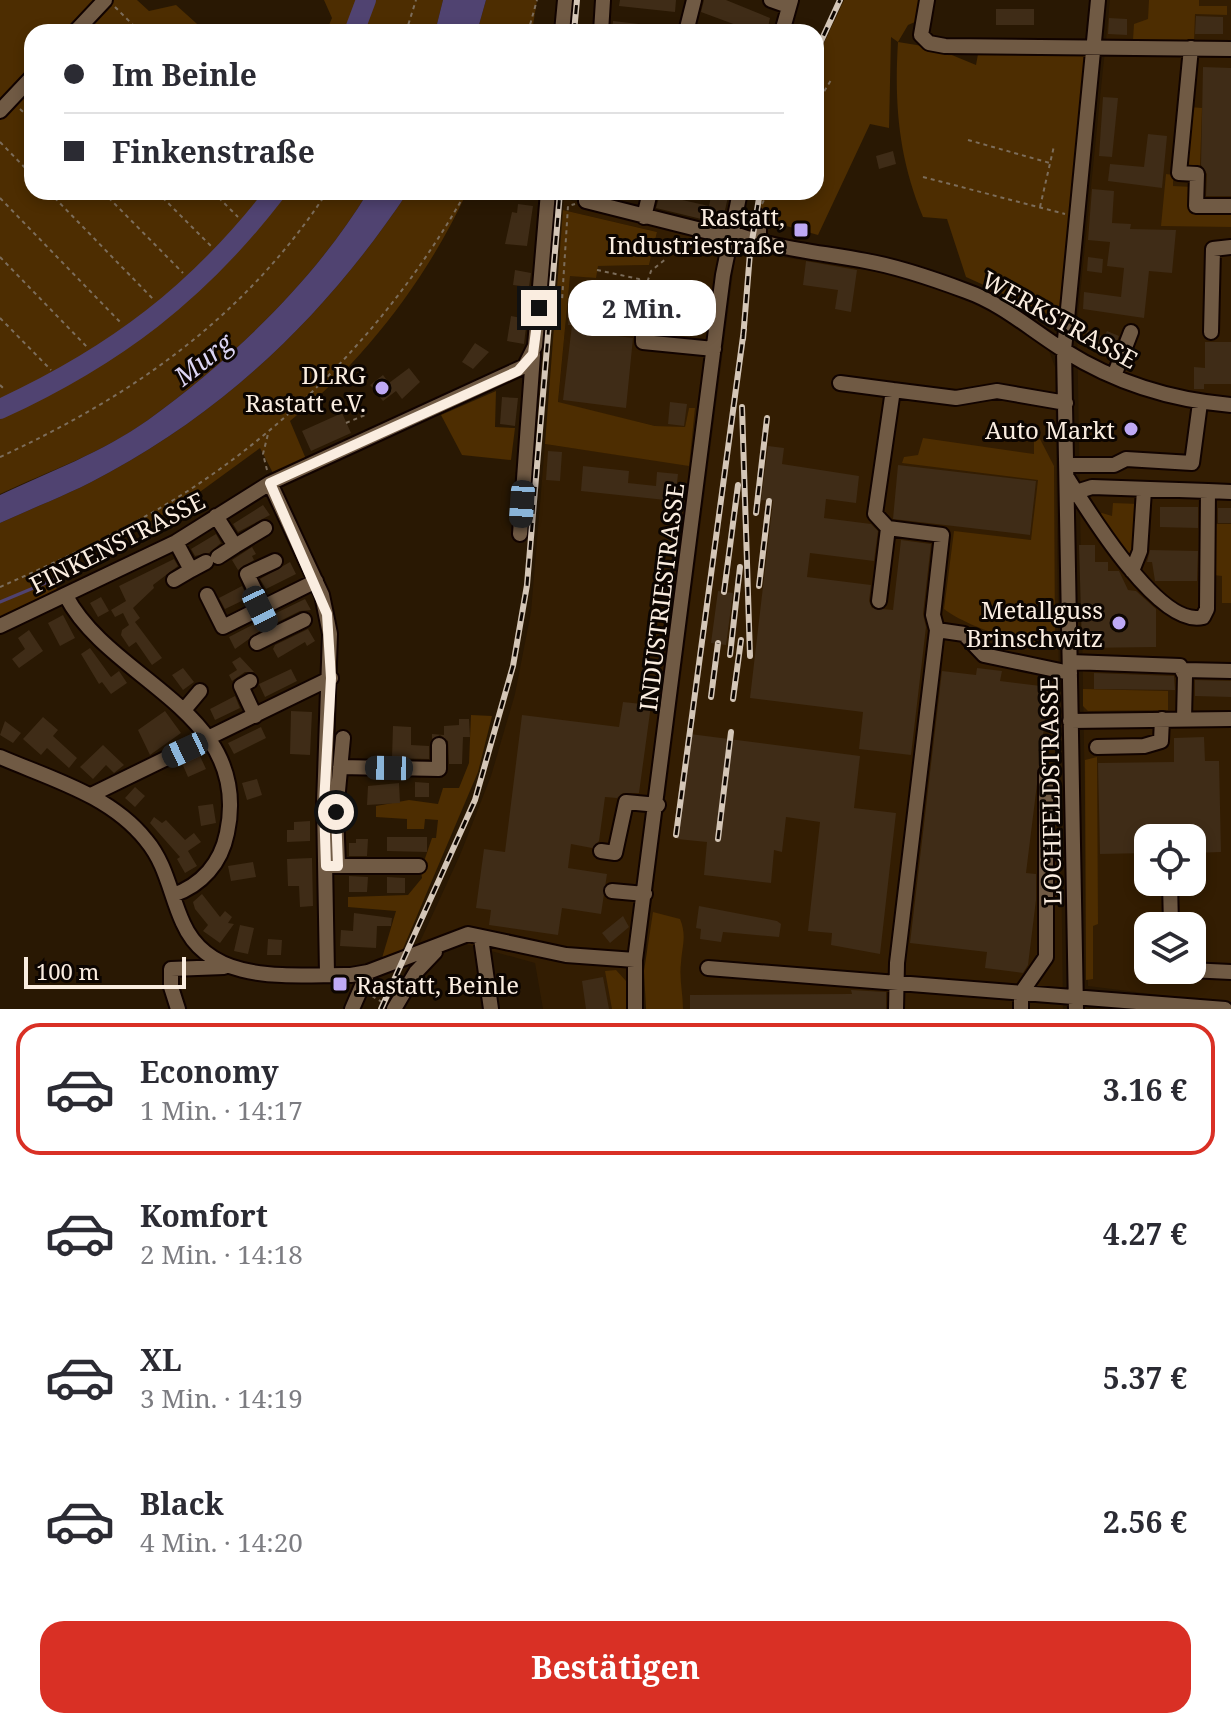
<!DOCTYPE html>
<html lang="de">
<meta charset="utf-8">
<style>
body{margin:0;font-family:"Noto Serif",serif;background:#f7f7f7;color:#2b2b33;height:100vh;display:flex;flex-direction:column;font-size:30px;white-space:nowrap}
*{box-sizing:border-box;margin:0}
p{font-size:26px;color:#7c7c81}
.icon{flex:none;width:44px;height:44px;fill:none;stroke:currentColor;stroke-width:2;stroke-linecap:round;stroke-linejoin:round}
.map{position:relative;height:1009px;overflow:hidden}
.panel{display:flex;flex-direction:column;background:#fff;flex:1}
.panel>*{flex:none}
.banner{position:absolute;left:24px;top:24px;width:800px;height:176px;border-radius:24px;box-shadow:0 4px 12px #0003;display:grid;align-content:center;height:176px;padding:0 40px;background:#fff}
.buttons{position:absolute;left:1134px;top:824px;display:grid;gap:16px}
.buttons a{display:grid;place-items:center;width:72px;height:72px;border-radius:16px;background:#fff;box-shadow:0 4px 12px #0003;font-size:40px}
.scale{position:absolute;left:24px;bottom:20px;width:162px;box-sizing:border-box;padding-left:8px;border:4px solid #faede0;border-top:0;font-size:22px;line-height:28px;white-space:nowrap;color:#faede0;-webkit-text-stroke:6px #0c0501;paint-order:stroke}
.end{position:absolute;width:36px;height:36px;margin:-18px;border:10px solid #faede0;background:#111;box-shadow:0 0 0 4px #111}
.from{border-radius:50%}
.bubble{position:absolute;height:56px;border-radius:24px;background:#fff;box-shadow:0 4px 12px #0003;font-size:26px;font-weight:700;line-height:56px;text-align:center}
.car{position:absolute;width:24px;height:48px;margin:-24px -12px;border-radius:10px;box-shadow:0 0 6px 2px #0007;background:linear-gradient(#222 24%,#8ab4d8 0 40%,#222 0 76%,#8ab4d8 0 86%,#222 0)}
.banner b{display:flex;align-items:center;gap:28px;height:76px;font-size:30px}
.banner b+b{border-top:2px solid #e1e1e2}
.banner i{width:20px;height:20px;background:#2b2b33}
ul{padding:14px 0 0;list-style:none}
li{display:flex;align-items:center;gap:24px;height:132px;margin:0 16px 12px;padding:0 24px;border:4px solid transparent;border-radius:24px}
li div{flex:1}
li b{display:block;font-size:30px}
li em{font-style:normal;font-weight:700}
li.on{border-color:#d93025}
li>.icon{width:72px;height:72px;stroke-width:1.5}
.primary-button{display:flex;gap:16px;margin-top:auto;padding:16px 40px}
.primary-button a{flex:1;height:92px;border-radius:24px;background:#d93025;color:#fff;font-size:32px;font-weight:700;line-height:92px;text-align:center}
.map>svg:first-child{display:block}
.built{fill:#331d02;fill-rule:evenodd}
.green{fill:#4d2d01}
.water{fill:#504371}
.lines{fill:none;stroke-linecap:round;stroke-linejoin:round}
.stream{stroke:#504371;stroke-width:3}
.river{stroke:#504371;stroke-width:20}
.building{fill:#3f2c17}
.minor-casing{stroke:#110300;stroke-width:18}
.path{stroke:#7c6d5b;stroke-width:2;stroke-dasharray:4 4;stroke-linecap:butt}
.minor{stroke:#705a44;stroke-width:14}
.rail-casing{stroke:#d4c6b7;stroke-width:6}
.rail{stroke:#0c0501;stroke-width:3;stroke-dasharray:9;stroke-linecap:butt}
.route{stroke:#faede0;stroke-width:10}
.poi-dot{fill:#bea9f5;stroke:#0c0501;stroke-width:3}
.labels{text-anchor:middle;dominant-baseline:central;stroke-width:6;stroke-linejoin:round;paint-order:stroke}
.poi-label{font-size:24px;fill:#faede0;stroke:#0c0501;text-anchor:end}
.street-label{font-size:24px;fill:#faede0;stroke:#0c0501}
.water-label{font-size:26px;font-style:italic;fill:#dcd5f4;stroke:#0c0501}
</style>
<div class="map">
<svg width="1231" height="1009" viewBox="0 0 1231 1009">
<rect width="100%" height="100%" fill="#291803"/>
<!-- built -->
<path class="built" d="M1110,0H1231V1004L1088,986L1077,324ZM1148,838H1192V882H1148ZM1148,926H1192V970H1148Z
M564,199L726,238L632,1009H543L535,963L455,941L418,946L460,855L491,776L515,694L531,612L545,444L689,465V409L685,428L655,426L558,403L570,275L595,278L598,266L649,265L657,232L563,210Z
M736,250L874,271L979,301L1048,348L1055,367L1063,1009H646L647,938Z"/>
<!-- green -->
<path class="green" d="M0,0H101L71,32H32V73L0,107Z
M110,0H137L149,11L176,5L206,32H79Z
M324,0H443L435,32H326L332,18Z
M486,0H537L532,32H477Z
M844,0H925L915,22L908,25L898,42L935,48L976,65L978,54H1089L1059,319L966,277L947,219L923,217C899,159 894,105 898,42L891,37L889,128L870,124L818,235L769,221L759,203L762,192H816V60Z
M1149,0H1199V6H1227V15L1195,14L1194,42L1133,40L1134,24L1148,19Z
M32,82V192H270C201,288 106,357 0,406V116Z
M1190,107L1202,108L1200,166L1186,164Z
M1166,174L1173,175V186L1193,187L1195,206L1231,210V227L1161,226Z
M280,192H368C314,281 232,359 148,420C104,452 49,471 0,494V414C121,358 198,297 280,192Z
M408,192H467C427,279 364,361 290,421L306,459L274,475L260,448L182,505L51,571L58,593L0,618V523C37,506 75,492 110,472C234,404 330,309 408,192Z
M563,210L657,232L649,265L598,266L596,278L570,276L558,402L655,426L685,427L689,408H695L689,466L545,444Z
M496,391L495,427L515,428L511,460L462,455L441,415Z
M1034,437L1040,439L1054,466L1055,645L1005,641L1000,634C986,632 955,618 944,609L954,531L1031,540L1038,480L902,463L904,457L918,455L923,438L1034,454Z
M1113,503L1139,504L1133,554L1124,553L1095,517L1102,513L1112,516Z
M1215,524H1231V603H1222V576L1213,575Z
M1083,689L1168,691V710L1088,711L1083,706Z
M471,715L492,716L478,772L402,951L382,958L396,911L348,907V897L408,895L422,878L421,870L432,838H436L438,820L425,819L424,829H407V819L376,817V806L409,800L438,804L443,788H459L469,763Z
M1097,757L1098,924L1093,926V979L1086,980L1085,760Z
M653,912L680,919C687,936 682,946 681,963C679,978 683,994 683,1009H646L644,971Z
M616,970L626,981V1009H612L605,971Z"/>
<!-- water -->
<path class="water" d="M443,0H486L477,32H435Z
M368,192H408C330,309 234,404 110,472C75,492 37,506 0,523V495C49,472 103,452 148,420C232,359 314,281 368,192Z"/>
<g class="lines">
<!-- stream -->
<path class="stream" d="M0,602L55,579"/>
<!-- river -->
<path class="river" d="M354,32L366,0
M0,409C115,356 198,293 276,192"/>
</g>
<!-- building -->
<path class="building" d="M620,0H676L675,12L619,6Z
M704,0H726L770,18L767,32H755L701,12Z
M996,9H1034V25H996Z
M1196,16L1223,17V34H1195Z
M1109,18L1127,19V35L1108,34Z
M613,21L656,26L655,32L612,31Z
M1203,67L1231,68V196H1206L1207,174L1201,165Z
M1103,97L1118,98L1112,157L1099,156Z
M1148,134L1167,136L1162,188L1108,181L1110,164L1144,167Z
M893,151L896,164L879,169L876,156Z
M1092,189L1114,191L1112,223L1131,224L1130,229L1176,230L1172,273L1149,271L1144,318L1083,309L1084,292L1121,297L1124,268L1107,266L1110,242L1088,240Z
M712,192H729L722,224L656,208L660,195L709,206Z
M518,204L533,206L527,246L505,244L512,212L517,213Z
M1088,257L1103,259L1102,273L1087,271Z
M806,261L857,270L851,312L835,309L838,290L803,285Z
M515,270L531,273L529,287L513,285Z
M675,287L696,290L690,337L669,334Z
M571,292L590,294L584,319L586,332L633,338L626,408L563,400L572,325H568Z
M511,316L527,319L524,344L507,341Z
M1088,330L1104,337L1107,331L1119,336L1111,356L1082,341Z
M1205,342H1231V384H1204V389H1194V367L1205,368Z
M475,343L489,352L473,369L462,362Z
M409,368L420,382L402,399L396,391L383,401L370,385L383,375L389,383Z
M502,397L518,398L515,426L500,424Z
M670,402L687,404L684,426L668,424Z
M342,413L351,433L311,451L302,431Z
M768,446L784,448L782,464L859,476L856,503L826,499L824,518L871,524L878,531L874,561L810,553L807,577L871,585L869,601L872,608L893,610L901,540L931,544L923,614L926,627L911,755L859,749L863,712L750,698L773,501L761,500Z
M548,451L562,452L560,481L546,480Z
M898,465L1036,481L1030,535L893,519Z
M583,466L629,471L628,483L656,486L657,472L678,474L675,501L581,491Z
M263,505L270,515L238,532L233,524Z
M1160,507H1198V528L1160,527Z
M1218,508H1231V523H1218Z
M216,534L221,543L209,553L195,556L191,549Z
M1079,545H1095V562H1108V571H1119L1128,590L1136,591L1156,609V647L1082,648Z
M252,547L256,554L252,556L254,560L238,570L232,560Z
M1150,550L1198,551L1197,581H1155L1152,562H1147Z
M174,559L178,566L153,585L154,588L133,608L140,618L135,622L162,658L152,665L136,642L129,647L121,635L122,630L129,625L123,613L115,617L111,610L126,601L119,586Z
M290,562L296,574L266,589L260,579Z
M242,586L248,598L225,609L219,598Z
M718,591L733,593L726,645L711,643Z
M101,597L109,611L98,617L90,603Z
M305,599L311,610L300,611L278,622L274,614Z
M63,615L75,638L60,646L48,623Z
M256,623L260,631L235,649L229,637Z
M308,629L315,641L307,646L305,642L278,658L273,649L275,645Z
M29,630L43,651L19,668L12,659L25,649L18,638Z
M90,648L111,677L119,671L127,683L111,694L102,682L99,684L81,654Z
M240,657L254,672H245L232,681L229,675L237,670L232,662Z
M183,668L194,682L183,690L172,675Z
M977,668L1002,671L1000,681L1049,687L1026,873L1036,874V900L1028,965L1023,973L985,968L987,952L910,943L942,671L976,675Z
M291,669L297,681L265,697L259,684Z
M1094,673L1174,676L1175,690L1094,689Z
M1195,680L1231,681V697L1195,696Z
M235,696L240,708L215,720L210,709Z
M623,702L651,705L639,793H623L617,798L605,797L599,841L592,848L571,844L568,868L607,874L601,914L562,908L558,935L489,925L491,910L476,908L484,849L505,852L522,715L619,727Z
M165,711L181,733L150,755L138,730Z
M291,711L312,712L310,755L290,754Z
M43,717L58,730L53,736L77,758L69,768L47,748L41,755L23,739Z
M459,719H469L470,737H463L462,764H449L448,741L440,735L432,739V734L444,735V726L459,725Z
M5,721L21,733L13,743L0,735Z
M393,726L411,727V745L429,746V759L392,758Z
M261,727L266,738L234,754L228,743Z
M690,734L860,756L854,808L896,813L880,954L831,945L832,933L808,931L820,822L786,817L782,852L774,850L771,883L704,875L707,842L677,839Z
M1204,737L1205,761H1219L1221,852L1192,853V838H1148V853L1100,854L1098,763L1174,762V738Z
M103,745L124,765L114,773L106,765L93,779L80,767Z
M199,754L206,769L188,777L182,763Z
M257,779L262,795L247,800L242,783Z
M415,782L429,783V797H415Z
M399,783L400,803L367,805L368,786Z
M135,787L145,796L135,807L125,798Z
M213,804L216,823L201,826L198,806Z
M154,817L162,823L166,820L185,840L194,833L201,842L188,851L197,866L185,873L177,859L180,857L150,823Z
M310,821V841L287,842V830H294V822Z
M387,837H427V852L387,851Z
M356,839H368L367,856H349V843H356Z
M312,858L313,906L300,907L299,886H288L287,859Z
M253,862L256,877L231,881L228,866Z
M349,876L368,877L367,892H349Z
M387,877L405,878V893H387Z
M202,894L220,917L225,911L232,917L228,923L234,924L220,943L203,931L208,925L195,909L193,902Z
M699,906L777,921L781,924L779,937L723,932L721,942L700,939L701,929L696,928Z
M354,913L392,918L391,926H377L376,948L340,946L341,930L353,931Z
M623,916L629,927L610,943L602,933Z
M240,925L254,928L248,954L234,951Z
M268,939L282,940L281,955H267Z
M603,977L609,1009H586L582,981Z
M851,990L886,992V1009H690V995L852,994Z"/>
<g class="lines">
<defs>
<path id="minor" d="M771,0L788,6
M927,0L921,35L929,43L945,46L1231,49
M75,32L105,0
M562,32L565,0
M601,32L603,0
M686,32L694,0
M782,32L791,0
M1191,48L1179,173L1197,174L1196,206H1231
M0,111L32,77
M587,192L586,201L729,237
M644,217L650,192
M729,232C775,249 819,252 866,261C900,267 934,279 966,291C1003,304 1031,330 1065,351C1116,383 1171,400 1231,405
M759,243V217
M594,321L643,325V342L714,349
M1211,332L1213,249L1231,247
M1114,376L1131,332
M840,383L893,390L875,514L888,528
M893,390L956,398L997,391L1066,403
M1068,465H1114L1126,459L1192,463L1200,403
M1068,479C1088,511 1160,629 1203,617L1207,609L1208,491L1092,487L1076,492
M270,483L322,595L330,634L324,804L327,974
M1208,491L1231,492
M216,516L235,546L265,528
M520,534L533,355
M218,557L235,546
M191,570L206,562
M1132,571L1140,551L1144,490
M174,580L191,570L176,542
M207,595L223,627L316,581
M66,596C111,682 253,711 227,833C221,863 202,885 173,895
M879,601L888,528L942,535L933,615L937,630L897,963L896,1009
M263,607L247,574L275,561
M0,626L176,542L270,483L525,366L535,346L548,192
M937,630L964,634L984,655L1070,673
M273,635L304,620
M257,643L273,635L260,609
M1070,662L1180,666L1185,676L1184,719
M1184,670L1231,671
M250,681L241,686L255,716
M184,710L200,691
M1070,721L1231,719
M1097,747L1144,746L1161,741L1162,719
M0,757C51,779 110,795 146,840C167,865 170,895 183,923C211,987 293,974 351,975L368,972L468,934L566,955L635,960
M340,767L439,769V745
M91,795L331,678
M601,851L615,853L626,802L658,805
M330,866H419
M338,866L336,812L343,738
M1170,882L1171,926
M612,891L645,894
M481,938L491,1009
M708,968L1225,1009
M1189,970L1231,972
M178,1009L171,987V969L224,967
M352,1009L368,972
M394,1009L416,972L435,952
M635,1009V960L723,275L740,192
M1021,1009V993L1046,957V773
M1076,1009L1064,350L1098,0"/>
</defs>
<!-- minor casing -->
<use href="#minor" class="minor-casing"/>
<!-- path -->
<path class="path" d="M115,7L140,32
M406,32L416,0
M528,32L537,0
M816,105L831,80
M20,109L32,120
M968,140L1050,163
M0,142L32,175
M923,177L1065,214
M49,192L153,299
M103,192L183,273
M157,192L211,246
M213,192L238,217
M0,198L122,324
M762,204L768,192
M1040,207L1054,146
M0,257L87,347
M597,270L639,279L645,290L644,312
M645,289L651,271L667,258
M557,300L562,301L568,206L575,204
M0,318L51,370
M0,385L4,389
M346,423L365,415
M0,457C134,395 245,317 327,192
M267,470L263,454L268,434
M52,565L61,585
M0,587C72,555 146,521 210,476C315,403 404,303 466,192
M372,996L382,1002"/>
<!-- minor -->
<use href="#minor" class="minor"/>
<defs>
<path id="rail" d="M574,32L577,0
M816,52L840,0
M743,339L750,253L760,192
M742,407L750,656
M756,513L767,418
M759,586L769,501
M724,592L738,485
M730,655L740,567
M711,697L718,643
M733,699L741,640
M676,835L744,329
M718,839L731,732
M381,1009L475,800L513,666L527,585L560,192"/>
</defs>
<!-- rail casing -->
<use href="#rail" class="rail-casing"/>
<!-- rail -->
<use href="#rail" class="rail"/>
</g>
<g class="lines">
<!-- route -->
<path class="route" d="M336,812L338,866H326L324,804L331,678L327,614L270,483L518,371L533,354L539,308"/>
</g>
<!-- markers -->
<g class="poi-dot">
<rect x="793" y="222" width="16" height="16" rx="4"/>
<circle cx="382" cy="388" r="8"/>
<circle cx="1131" cy="429" r="8"/>
<circle cx="1119" cy="623" r="8"/>
<rect x="332" y="976" width="16" height="16" rx="4"/>
</g>
<g class="labels">
<!-- poi labels -->
<g class="poi-label">
<text x="785" y="216">Rastatt,<tspan x="785" dy="28">Industriestraße</tspan></text>
<text x="366" y="374">DLRG<tspan x="366" dy="28">Rastatt e.V.</tspan></text>
<text x="1115" y="429">Auto Markt</text>
<text x="1103" y="609">Metallguss<tspan x="1103" dy="28">Brinschwitz</tspan></text>
<text x="356" y="984" text-anchor="start">Rastatt, Beinle</text>
</g>
<!-- street labels -->
<g class="street-label">
<text transform="translate(1060 319) rotate(29)">WERKSTRASSE</text>
<text transform="translate(117 542) rotate(-27)">FINKENSTRASSE</text>
<text transform="translate(661 597) rotate(-83)">INDUSTRIESTRASSE</text>
<text transform="translate(1050 791) rotate(-91)">LOCHFELDSTRASSE</text>
</g>
<!-- water labels -->
<g class="water-label">
<text transform="translate(203 359) rotate(-38)">Murg</text>
</g>
</g>
</svg>
<div class="buttons">
<a><svg class="icon" aria-label="locate" viewBox="0 0 24 24"><circle cx="12" cy="12" r="6"/><path d="M12 2v4M12 18v4M2 12h4M18 12h4"/></svg></a>
<a><svg class="icon" aria-label="layers" viewBox="0 0 24 24"><path d="M12 4l9 5-9 5-9-5zM3 14l9 5 9-5"/></svg></a>
</div>
<div class="scale">100 m</div>
<i class="end from" style="left:336px;top:812px"></i>
<i class="end" style="left:539px;top:308px"></i>
<div class="bubble" style="left:568px;top:280px;width:148px">2 Min.</div>
<i class="car" style="left:522px;top:504px;rotate:184deg"></i>
<i class="car" style="left:260px;top:609px;rotate:154deg"></i>
<i class="car" style="left:185px;top:750px;rotate:245deg"></i>
<i class="car" style="left:389px;top:768px;rotate:271deg"></i>
<div class="banner">
<b><i class="from"></i>Im Beinle</b>
<b><i></i>Finkenstraße</b>
</div>
</div>
<section class="panel">
<ul>
<li class="on"><svg class="icon" aria-label="car" viewBox="0 0 24 24"><path d="M5 17H2v-5l4-1 3-4h7l3 4 3 1v5h-3M9 17h6M6 11h13"/><circle cx="7" cy="17" r="2"/><circle cx="17" cy="17" r="2"/></svg><div><b>Economy</b><p>1 Min. · 14:17</p></div><em>3.16 €</em></li>
<li><svg class="icon" aria-label="car" viewBox="0 0 24 24"><path d="M5 17H2v-5l4-1 3-4h7l3 4 3 1v5h-3M9 17h6M6 11h13"/><circle cx="7" cy="17" r="2"/><circle cx="17" cy="17" r="2"/></svg><div><b>Komfort</b><p>2 Min. · 14:18</p></div><em>4.27 €</em></li>
<li><svg class="icon" aria-label="car" viewBox="0 0 24 24"><path d="M5 17H2v-5l4-1 3-4h7l3 4 3 1v5h-3M9 17h6M6 11h13"/><circle cx="7" cy="17" r="2"/><circle cx="17" cy="17" r="2"/></svg><div><b>XL</b><p>3 Min. · 14:19</p></div><em>5.37 €</em></li>
<li><svg class="icon" aria-label="car" viewBox="0 0 24 24"><path d="M5 17H2v-5l4-1 3-4h7l3 4 3 1v5h-3M9 17h6M6 11h13"/><circle cx="7" cy="17" r="2"/><circle cx="17" cy="17" r="2"/></svg><div><b>Black</b><p>4 Min. · 14:20</p></div><em>2.56 €</em></li>
</ul>
<div class="primary-button"><a>Bestätigen</a></div>
</section>
